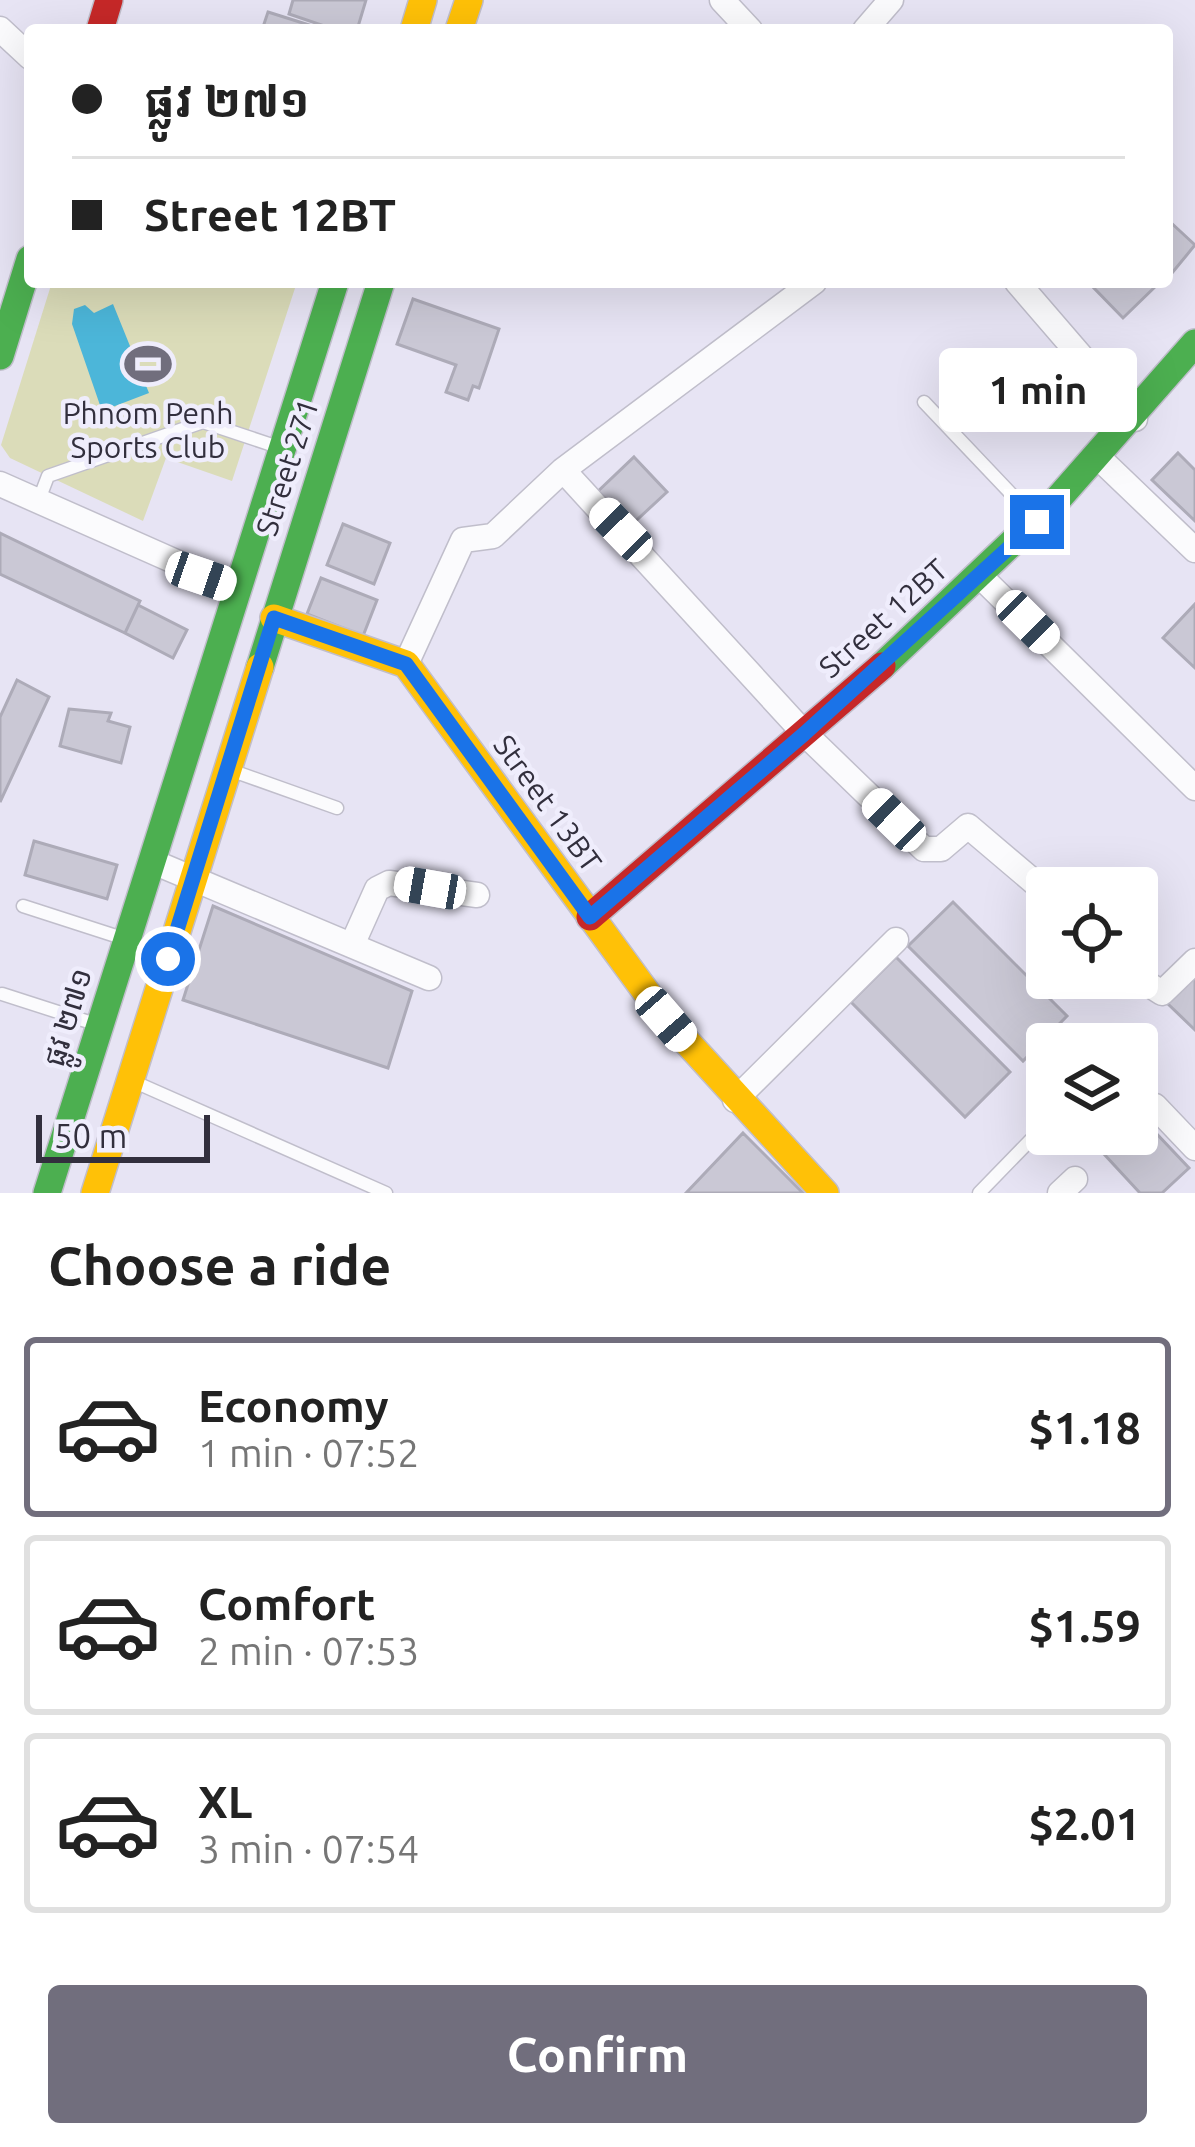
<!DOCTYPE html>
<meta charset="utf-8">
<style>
body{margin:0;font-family:Ubuntu,"Noto Sans Khmer",sans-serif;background:#f2f2f2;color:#222;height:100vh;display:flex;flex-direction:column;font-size:45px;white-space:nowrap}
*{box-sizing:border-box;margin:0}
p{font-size:39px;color:#767676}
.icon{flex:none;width:66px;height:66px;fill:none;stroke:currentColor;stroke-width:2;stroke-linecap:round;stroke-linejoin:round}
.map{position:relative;height:1193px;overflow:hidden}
.details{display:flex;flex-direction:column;background:#fff;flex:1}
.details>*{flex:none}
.guide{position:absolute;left:24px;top:24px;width:1149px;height:264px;border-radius:12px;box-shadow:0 12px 48px #0002;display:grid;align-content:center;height:264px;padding:0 48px;background:#fff}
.controls{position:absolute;left:1026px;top:867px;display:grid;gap:24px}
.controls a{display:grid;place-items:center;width:132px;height:132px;border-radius:12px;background:#fff;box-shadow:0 12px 48px #0002;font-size:60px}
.scale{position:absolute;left:36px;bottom:30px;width:174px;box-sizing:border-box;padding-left:12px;border:6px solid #322f3d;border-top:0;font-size:33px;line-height:42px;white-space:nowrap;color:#322f3d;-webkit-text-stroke:9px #efedfc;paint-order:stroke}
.end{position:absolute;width:54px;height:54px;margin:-27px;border:15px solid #1a73e8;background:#fff;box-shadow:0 0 0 6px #fff}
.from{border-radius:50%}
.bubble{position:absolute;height:84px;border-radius:12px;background:#fff;box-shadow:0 12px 48px #0002;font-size:39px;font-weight:700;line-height:84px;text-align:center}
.car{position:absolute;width:36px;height:72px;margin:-36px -18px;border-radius:15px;box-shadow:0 0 9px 3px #0007;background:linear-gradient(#fff 24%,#345 0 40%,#fff 0 76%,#345 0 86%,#fff 0)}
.guide b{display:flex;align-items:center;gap:42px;height:114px;font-size:45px}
.guide b+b{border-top:3px solid #e0e0e0}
.guide i{width:30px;height:30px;background:#222}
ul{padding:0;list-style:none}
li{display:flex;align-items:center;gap:36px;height:180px;margin:0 24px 18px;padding:0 24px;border:6px solid #e0e0e0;border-radius:12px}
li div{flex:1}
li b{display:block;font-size:45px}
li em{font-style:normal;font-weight:700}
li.on{border-color:#716e7d}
li>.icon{width:108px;height:108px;stroke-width:1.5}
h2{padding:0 48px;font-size:54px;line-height:144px}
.action{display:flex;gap:24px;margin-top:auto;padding:24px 48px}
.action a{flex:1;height:138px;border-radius:12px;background:#716e7d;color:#fff;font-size:48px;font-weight:700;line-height:138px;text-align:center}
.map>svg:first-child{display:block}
.green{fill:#dbdcb9}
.water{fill:#4cb6d9}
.building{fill:#cac8d5;stroke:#adabb8;stroke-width:3}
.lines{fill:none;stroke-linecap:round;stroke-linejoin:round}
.lane-casing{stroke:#c0becb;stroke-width:15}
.street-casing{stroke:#c0becb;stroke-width:27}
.fast-casing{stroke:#c0becb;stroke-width:30}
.slow-casing{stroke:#c0becb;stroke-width:30}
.jam-casing{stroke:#c0becb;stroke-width:30}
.lane{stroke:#fbfbfd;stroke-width:12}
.street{stroke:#fbfbfd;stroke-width:24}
.fast{stroke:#4caf50;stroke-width:27}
.slow{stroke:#ffc107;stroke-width:27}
.jam{stroke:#c62828;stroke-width:27}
.route{stroke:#1a73e8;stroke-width:15}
.labels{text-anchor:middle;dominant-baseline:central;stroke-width:9;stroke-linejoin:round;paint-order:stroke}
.poi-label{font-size:30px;fill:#322f3d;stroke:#efedfc}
.street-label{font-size:30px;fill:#322f3d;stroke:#efedfc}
</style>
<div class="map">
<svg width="1195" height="1193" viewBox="0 0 1195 1193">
<rect width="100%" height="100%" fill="#e7e4f4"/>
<!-- green -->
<path class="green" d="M52,282H297L232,481L166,458L143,521L10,458L1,445Z"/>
<!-- water -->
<path class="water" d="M113,304L149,393L102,411L72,324L74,309L85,305L94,313Z"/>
<!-- building -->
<path class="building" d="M293,0H366L357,30H336L289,14Z
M268,12L325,30H262Z
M1167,219L1195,245L1172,273L1167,268Z
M1099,282H1160L1123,318L1093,287Z
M413,299L499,329L479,388L473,386L468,400L446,392L456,365L397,344Z
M1178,453L1195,470V521L1152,480Z
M634,457L667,492L626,530L593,496Z
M343,524L390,543L374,584L327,565Z
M0,533L140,601L125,633L0,574Z
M321,578L377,600L363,636L307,614Z
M1195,604V668L1163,638Z
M138,605L187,630L173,658L125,633Z
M17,680L49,697L0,802V717Z
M69,709L111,713L108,721L130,727L121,763L60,746Z
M34,841L117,865L107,899L25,875Z
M953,902L1067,1016L1023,1061L908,946Z
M213,906L412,991L388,1068L183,1000Z
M896,957L1010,1072L965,1117L851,1002Z
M1195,974V1030L1167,1003Z
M1137,1113L1189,1168L1162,1193H1140L1091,1140L1097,1134H1137Z
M743,1133L803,1193H686Z"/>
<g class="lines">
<defs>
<path id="lane" d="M1105,385L1092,408L1111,439
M924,402L1035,519
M40,497L48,476L203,422L275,446
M233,771L337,808
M23,906L119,937
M2,994L92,1023
M137,1083L386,1193
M979,1193L1047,1123"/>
<path id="street" d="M722,0L750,30
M0,29L30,57
M865,30L891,0
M1017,282L1135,419
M1100,459L1195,550
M563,470L804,733L924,849H941L968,826L1047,893
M0,484L237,589
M980,576L1195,788
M406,664L463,540L493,536L563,470L814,282
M151,861L429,978
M352,945L377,889L389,883L477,895
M1137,977L1162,993L1195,961
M735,1100L896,940
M1155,1106L1195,1148
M1060,1193L1075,1179"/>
<path id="fast" d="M0,356L30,259
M882,666L1057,500L1195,343
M260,667L381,282
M47,1193L335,282"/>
<path id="slow" d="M414,30L423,0
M459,30L469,0
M274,618L406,664L666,1019L825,1193
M95,1193L260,667"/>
<path id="jam" d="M100,30L109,0
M590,917L882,666"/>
</defs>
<!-- lane casing -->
<use href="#lane" class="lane-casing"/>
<!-- street casing -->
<use href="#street" class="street-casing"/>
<!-- fast casing -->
<use href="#fast" class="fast-casing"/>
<!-- slow casing -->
<use href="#slow" class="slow-casing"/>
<!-- jam casing -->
<use href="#jam" class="jam-casing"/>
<!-- lane -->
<use href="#lane" class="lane"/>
<!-- street -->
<use href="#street" class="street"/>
<!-- fast -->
<use href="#fast" class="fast"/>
<!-- slow -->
<use href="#slow" class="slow"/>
<!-- jam -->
<use href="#jam" class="jam"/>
</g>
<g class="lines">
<!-- route -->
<path class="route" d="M168,959L274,618L406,664L590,917L804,734L1037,522"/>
</g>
<!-- icons -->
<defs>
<symbol id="stadium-bare" viewBox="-9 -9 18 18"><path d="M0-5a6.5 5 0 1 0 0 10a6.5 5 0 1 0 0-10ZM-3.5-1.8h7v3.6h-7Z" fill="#716e7d" stroke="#efedfc" stroke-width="2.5" paint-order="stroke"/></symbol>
</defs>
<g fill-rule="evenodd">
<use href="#stadium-bare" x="115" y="331" width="66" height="66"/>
</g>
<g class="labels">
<!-- poi labels -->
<g class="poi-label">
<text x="148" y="413">Phnom Penh<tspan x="148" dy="34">Sports Club</tspan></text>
</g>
<!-- street labels -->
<g class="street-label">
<text transform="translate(287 467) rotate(-72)">Street 271</text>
<text transform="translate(883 618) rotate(-42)">Street 12BT</text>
<text transform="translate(548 803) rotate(54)">Street 13BT</text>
<text transform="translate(67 1017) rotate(-73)">ផ្លូវ ២៧១</text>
</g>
</g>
</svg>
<div class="controls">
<a><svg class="icon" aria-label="locate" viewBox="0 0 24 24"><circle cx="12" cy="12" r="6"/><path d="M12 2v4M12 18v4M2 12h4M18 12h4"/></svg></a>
<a><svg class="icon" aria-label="layers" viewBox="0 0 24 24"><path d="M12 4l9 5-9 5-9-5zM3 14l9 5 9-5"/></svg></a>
</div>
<div class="scale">50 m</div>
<i class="end from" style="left:168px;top:959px"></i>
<i class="end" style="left:1037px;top:522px"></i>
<div class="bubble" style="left:939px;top:348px;width:198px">1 min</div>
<i class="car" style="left:621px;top:530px;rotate:316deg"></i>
<i class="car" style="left:201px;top:576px;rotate:109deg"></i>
<i class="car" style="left:1028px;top:622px;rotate:135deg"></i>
<i class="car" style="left:894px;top:820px;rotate:314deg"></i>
<i class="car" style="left:430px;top:888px;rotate:280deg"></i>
<i class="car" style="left:666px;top:1019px;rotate:139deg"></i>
<div class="guide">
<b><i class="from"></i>ផ្លូវ ២៧១</b>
<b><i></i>Street 12BT</b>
</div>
</div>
<section class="details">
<h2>Choose a ride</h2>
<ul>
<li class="on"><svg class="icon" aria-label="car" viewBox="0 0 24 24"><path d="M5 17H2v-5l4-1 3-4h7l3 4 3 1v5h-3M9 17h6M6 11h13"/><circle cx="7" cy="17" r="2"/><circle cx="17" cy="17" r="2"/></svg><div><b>Economy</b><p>1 min · 07:52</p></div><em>$1.18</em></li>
<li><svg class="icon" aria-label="car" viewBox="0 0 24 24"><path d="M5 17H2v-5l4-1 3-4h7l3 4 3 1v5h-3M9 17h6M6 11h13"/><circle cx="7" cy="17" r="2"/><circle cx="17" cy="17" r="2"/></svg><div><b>Comfort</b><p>2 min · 07:53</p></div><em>$1.59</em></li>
<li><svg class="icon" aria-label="car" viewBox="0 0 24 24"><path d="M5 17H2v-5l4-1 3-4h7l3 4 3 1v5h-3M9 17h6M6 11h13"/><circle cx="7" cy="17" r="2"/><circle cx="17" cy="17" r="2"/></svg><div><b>XL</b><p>3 min · 07:54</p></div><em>$2.01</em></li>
</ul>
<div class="action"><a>Confirm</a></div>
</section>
